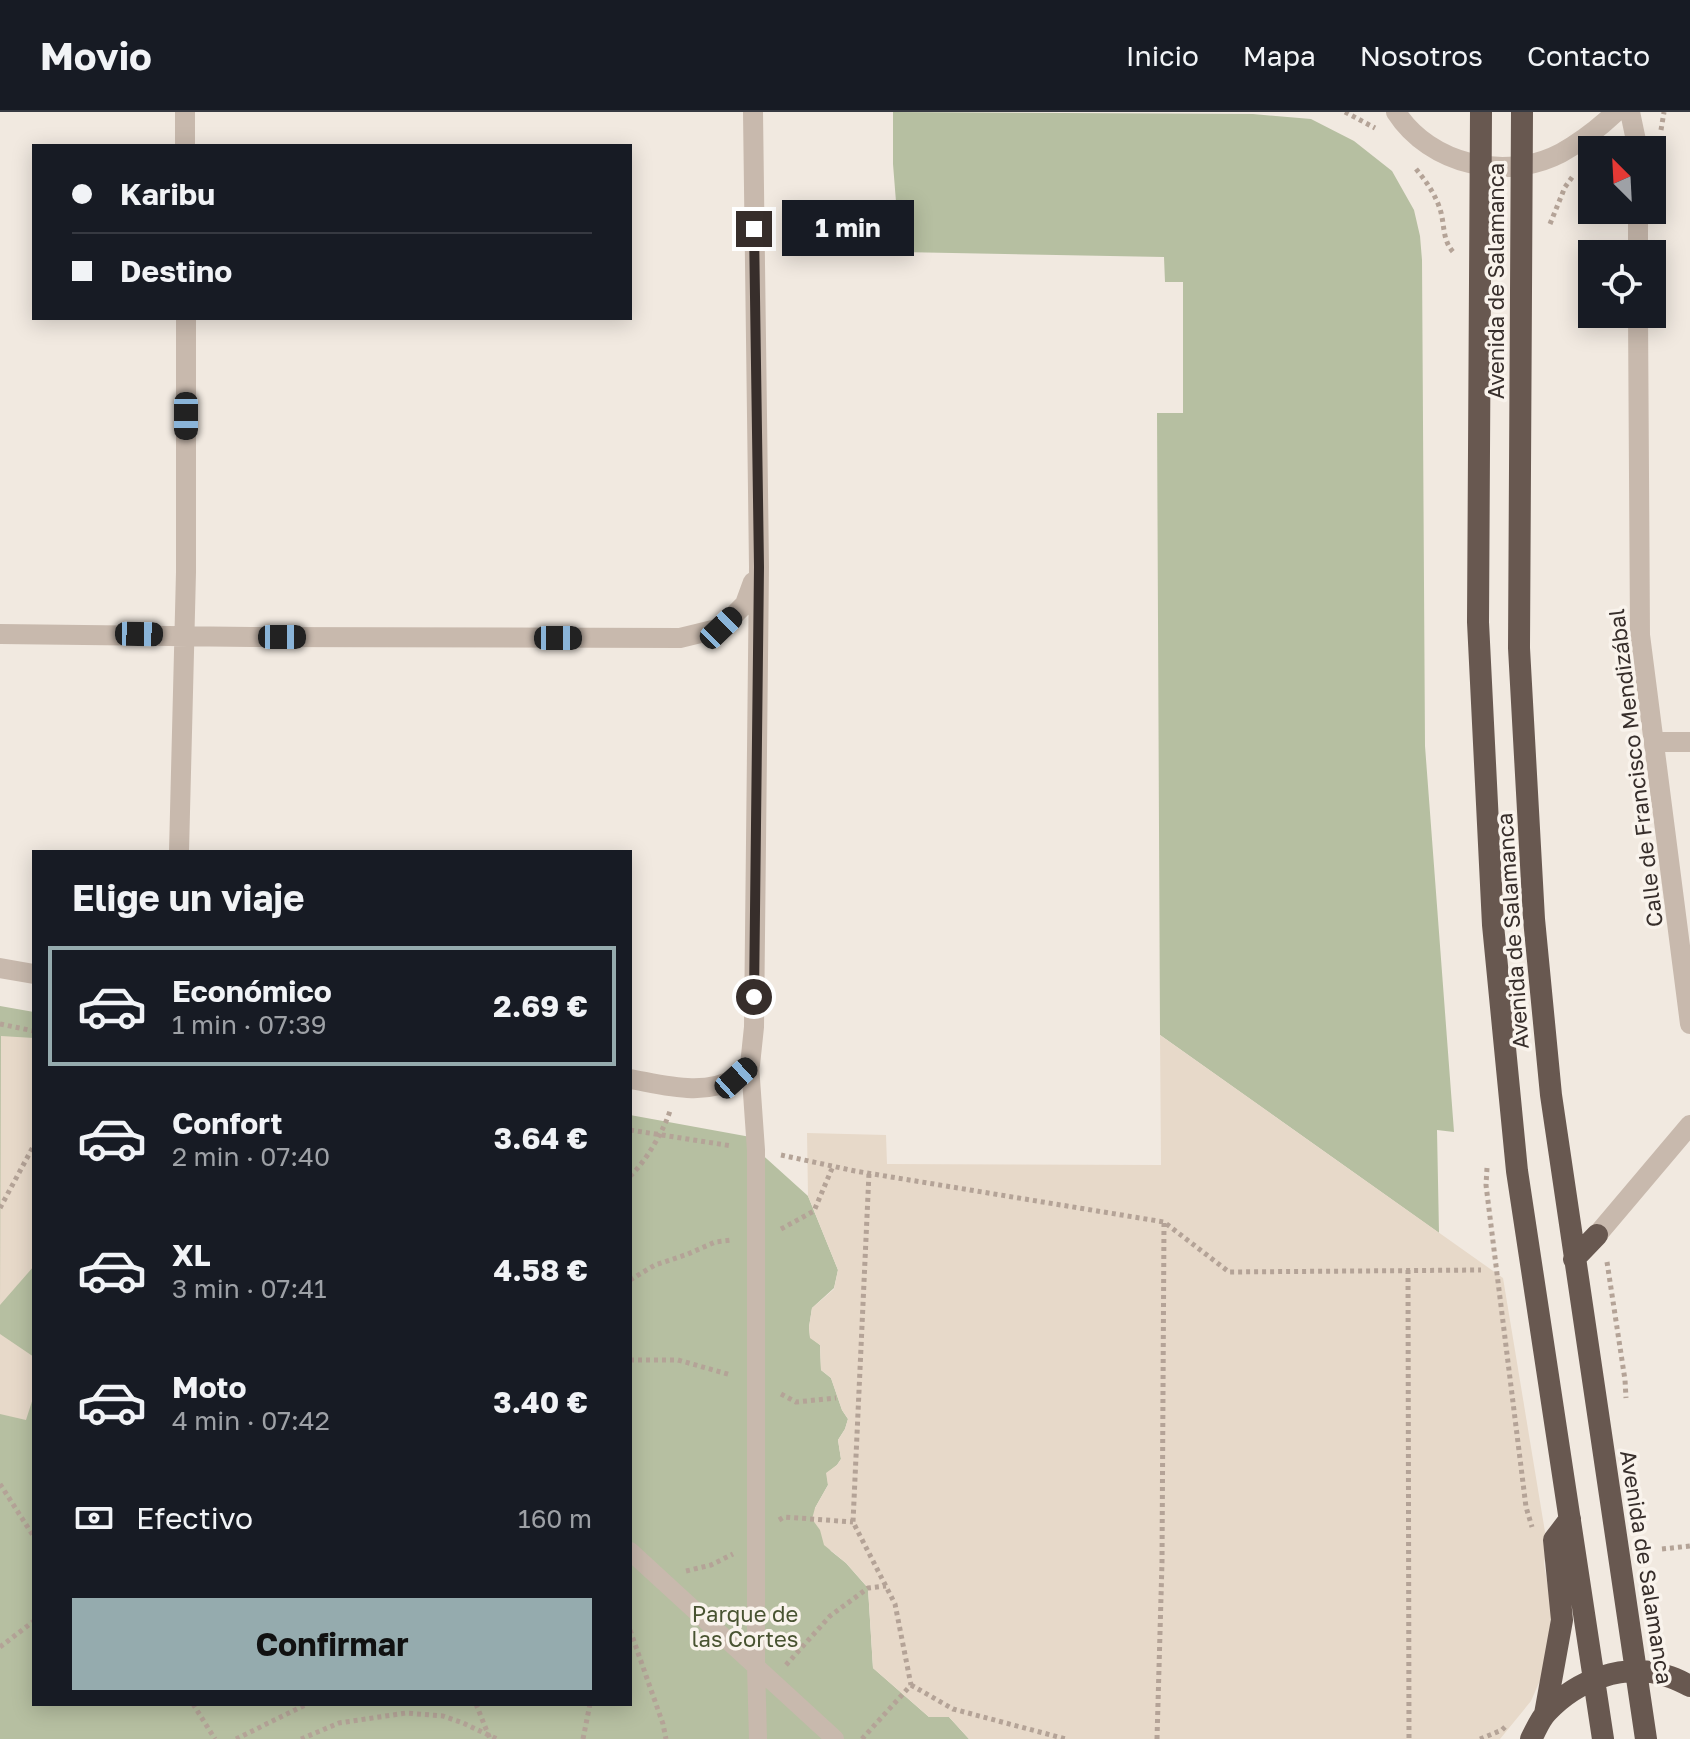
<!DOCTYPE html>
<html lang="es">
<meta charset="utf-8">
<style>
body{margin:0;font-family:"Golos Text",sans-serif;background:#20242c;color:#f1f3f6;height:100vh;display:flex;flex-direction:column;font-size:30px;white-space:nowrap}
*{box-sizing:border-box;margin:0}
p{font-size:26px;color:#9ea1a6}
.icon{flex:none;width:44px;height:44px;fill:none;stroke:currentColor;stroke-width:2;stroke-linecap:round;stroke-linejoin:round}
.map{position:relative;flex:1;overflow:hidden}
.drawer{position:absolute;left:32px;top:738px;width:600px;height:856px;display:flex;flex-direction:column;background:#171b24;border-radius:0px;box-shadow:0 4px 20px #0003}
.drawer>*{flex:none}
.banner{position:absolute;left:32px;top:32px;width:600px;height:176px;border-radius:0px;box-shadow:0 4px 20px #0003;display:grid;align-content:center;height:176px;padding:0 40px;background:#171b24}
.needle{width:52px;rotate:336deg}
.fabs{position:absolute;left:1578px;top:24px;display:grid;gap:16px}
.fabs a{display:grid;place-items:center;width:88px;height:88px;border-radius:0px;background:#171b24;box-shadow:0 4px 20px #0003;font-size:40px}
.end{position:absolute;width:36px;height:36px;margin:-18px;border:10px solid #372e2b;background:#fff;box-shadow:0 0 0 4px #fff}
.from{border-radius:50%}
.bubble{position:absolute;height:56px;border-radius:0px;background:#171b24;box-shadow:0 4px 20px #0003;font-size:26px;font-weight:700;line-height:56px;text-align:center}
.car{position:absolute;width:24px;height:48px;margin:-24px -12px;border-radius:10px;box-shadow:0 0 6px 2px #0007;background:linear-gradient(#222 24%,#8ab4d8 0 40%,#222 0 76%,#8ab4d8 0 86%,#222 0)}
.banner b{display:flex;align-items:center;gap:28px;height:76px;font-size:30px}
.banner b+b{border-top:2px solid #363941}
.banner i{width:20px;height:20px;background:#f1f3f6}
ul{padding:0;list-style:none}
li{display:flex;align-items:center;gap:24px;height:120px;margin:0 16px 12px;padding:0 24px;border:4px solid transparent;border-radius:0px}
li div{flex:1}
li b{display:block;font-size:30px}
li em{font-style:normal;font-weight:700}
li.active{border-color:#95abae}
li>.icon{width:72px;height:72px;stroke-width:1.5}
h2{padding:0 40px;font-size:36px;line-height:96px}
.pay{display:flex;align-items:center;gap:20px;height:88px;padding:0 40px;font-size:30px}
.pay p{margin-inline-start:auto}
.primary-button{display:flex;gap:16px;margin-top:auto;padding:16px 40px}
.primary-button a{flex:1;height:92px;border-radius:0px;background:#95abae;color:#111;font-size:32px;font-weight:700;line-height:92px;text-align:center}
header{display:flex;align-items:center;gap:48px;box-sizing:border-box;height:112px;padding:0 40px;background:#171b24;border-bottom:2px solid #363941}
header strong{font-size:38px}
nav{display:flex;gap:44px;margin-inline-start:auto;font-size:28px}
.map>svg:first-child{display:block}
.green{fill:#b6bfa1}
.plaza{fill:#e7d9c9}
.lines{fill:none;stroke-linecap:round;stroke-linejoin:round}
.path{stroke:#b4a397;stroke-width:5;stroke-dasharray:4 4;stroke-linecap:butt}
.pedestrian{stroke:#c8b9ad;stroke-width:18}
.minor{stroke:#c8b9ad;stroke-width:20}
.trunk{stroke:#685850;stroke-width:22}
.route{stroke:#372e2b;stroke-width:10}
.labels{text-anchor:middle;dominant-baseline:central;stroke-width:7;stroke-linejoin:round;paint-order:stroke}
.street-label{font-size:22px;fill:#372e2b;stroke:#f9f3ec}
.park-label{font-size:22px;fill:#485331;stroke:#f9f3ec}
</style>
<header>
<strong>Movio</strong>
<nav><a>Inicio</a><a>Mapa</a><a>Nosotros</a><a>Contacto</a></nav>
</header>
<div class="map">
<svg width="1690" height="1627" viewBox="0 0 1690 1627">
<rect width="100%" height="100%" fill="#f1e9e0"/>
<!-- green -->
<path class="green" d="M893,0L1253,2L1311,7L1354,29L1392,59L1414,98L1420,124L1422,148L1425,634L1454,1020L1437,1018L1439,1121L1160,923L1157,301H1183V170H1165L1164,145L900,140L893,52Z
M0,894L34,900V1592H630V1003L756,1026L757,1038L808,1084L838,1158L834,1176L812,1196L809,1215L810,1225L820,1233L821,1258L831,1266L842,1298L848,1307L845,1317L838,1328L841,1347L837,1353L827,1361L828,1373L815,1396L824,1428L831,1439L846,1451L868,1476L873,1556L929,1605H949L969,1627H0Z"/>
<!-- plaza -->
<path class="plaza" d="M1160,923L1503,1166L1547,1432L1544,1452L1552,1497L1545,1557L1531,1589L1500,1627H969L949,1605H929L873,1556L868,1476L846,1451L824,1433L820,1418L812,1407L815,1396L828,1373L826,1361L837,1353L841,1347L838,1328L845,1317L848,1307L842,1298L831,1266L821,1258L820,1233L810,1226L809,1215L812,1196L834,1177L838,1158L808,1084L807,1021L886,1023L887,1052L1161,1053Z
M1,924L34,926V1154L0,1193Z
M0,1222L34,1245V1283L26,1308L0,1302Z"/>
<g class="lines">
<!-- path -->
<path class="path" d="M1345,0L1375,16
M1661,18L1664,0
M1416,57C1426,69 1435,82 1440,97C1445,113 1442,127 1453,140
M1550,112L1565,75L1573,64
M0,912L34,919
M630,1018L732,1034
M781,1043L855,1059L1164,1110L1229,1160L1481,1158
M1487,1056L1486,1073L1526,1395L1532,1415
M630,1064C645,1051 664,1018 670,999
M0,1096L34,1033
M781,1117L814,1099L833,1054
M1607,1150L1625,1268L1626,1286
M1408,1158L1409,1627
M630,1168L655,1153L688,1142L715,1130L732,1128
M630,1248H678L731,1263
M781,1282L796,1290L836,1286
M0,1372L34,1425
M779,1408L784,1405L853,1410
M1662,1437L1690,1434
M686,1459L711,1453L733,1442
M630,1518L663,1612L666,1627
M0,1535L34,1509
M786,1553L830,1504L868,1476L886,1474
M911,1573L953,1597L1066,1627
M193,1592L215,1627
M476,1592L490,1627
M236,1627L307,1592
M301,1627L339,1611L406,1601L443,1604L463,1611L497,1627
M583,1627L590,1592
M862,1627L911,1573L895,1492L853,1410L869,1061
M1157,1627L1162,1450L1164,1110
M1480,1627L1502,1618L1507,1613"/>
<!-- pedestrian -->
<path class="pedestrian" d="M750,953L756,1038V1554L758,1627
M630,1439L835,1627"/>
<!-- minor -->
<path class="minor" d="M1396,0C1430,53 1506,70 1561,41C1581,30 1600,15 1616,0
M1630,0L1638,38
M185,34V0
M1638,98V142
M1638,202L1640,523L1690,912
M0,522L252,525L680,526L721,516L745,492L753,470
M1654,630H1690
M179,740L186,460V206
M0,856L34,862
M630,967C664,973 704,985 736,966C741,963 746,957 750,953L754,915L759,455L753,0
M1597,1123L1690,1013"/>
<!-- trunk -->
<path class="trunk" d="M1481,0L1478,510L1493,813L1517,1059L1603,1627
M1522,0L1519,536L1534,807L1551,983L1646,1627
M1574,1147L1597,1123
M1545,1602L1562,1508L1554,1428L1570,1407
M1531,1627C1536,1618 1540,1607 1547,1600C1577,1568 1624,1550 1667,1564C1675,1566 1682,1570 1690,1574"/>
</g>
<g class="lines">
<!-- route -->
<path class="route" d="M754,885L759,455L754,117"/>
</g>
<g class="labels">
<!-- street labels -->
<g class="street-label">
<text transform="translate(1495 169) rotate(-90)">Avenida de Salamanca</text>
<text transform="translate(1635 656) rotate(-97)">Calle de Francisco Mendizábal</text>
<text transform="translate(1512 819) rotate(-94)">Avenida de Salamanca</text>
<text transform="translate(1647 1455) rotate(81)">Avenida de Salamanca</text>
</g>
<!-- park labels -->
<g class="park-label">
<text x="745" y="1501">Parque de<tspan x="745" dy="25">las Cortes</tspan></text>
</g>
</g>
</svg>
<div class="fabs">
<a><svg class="needle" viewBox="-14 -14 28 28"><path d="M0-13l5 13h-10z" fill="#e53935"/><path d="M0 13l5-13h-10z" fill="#9ea1a6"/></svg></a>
<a><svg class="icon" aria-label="locate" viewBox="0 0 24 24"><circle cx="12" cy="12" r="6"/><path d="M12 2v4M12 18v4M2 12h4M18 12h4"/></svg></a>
</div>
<i class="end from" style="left:754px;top:885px"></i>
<i class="end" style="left:754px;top:117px"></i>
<div class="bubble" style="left:782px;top:88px;width:132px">1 min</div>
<i class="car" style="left:186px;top:304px;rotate:180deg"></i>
<i class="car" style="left:721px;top:516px;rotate:46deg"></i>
<i class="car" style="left:139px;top:522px;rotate:91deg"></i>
<i class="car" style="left:282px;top:525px;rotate:90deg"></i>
<i class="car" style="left:558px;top:526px;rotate:90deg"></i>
<i class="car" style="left:736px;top:966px;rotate:48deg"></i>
<div class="banner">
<b><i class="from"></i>Karibu</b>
<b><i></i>Destino</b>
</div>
<section class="drawer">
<h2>Elige un viaje</h2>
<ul>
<li class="active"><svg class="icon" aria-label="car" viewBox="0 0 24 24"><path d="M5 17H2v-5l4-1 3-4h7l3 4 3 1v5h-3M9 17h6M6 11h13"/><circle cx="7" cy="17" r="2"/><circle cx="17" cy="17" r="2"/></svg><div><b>Económico</b><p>1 min · 07:39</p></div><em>2.69 €</em></li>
<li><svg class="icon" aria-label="car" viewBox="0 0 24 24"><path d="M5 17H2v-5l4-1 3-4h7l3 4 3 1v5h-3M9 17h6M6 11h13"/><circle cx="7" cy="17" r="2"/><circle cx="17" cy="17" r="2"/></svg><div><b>Confort</b><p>2 min · 07:40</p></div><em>3.64 €</em></li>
<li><svg class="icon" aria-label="car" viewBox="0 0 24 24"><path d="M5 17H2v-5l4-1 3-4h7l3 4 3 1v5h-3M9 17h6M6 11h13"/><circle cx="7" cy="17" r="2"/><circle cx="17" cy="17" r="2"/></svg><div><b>XL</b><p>3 min · 07:41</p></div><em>4.58 €</em></li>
<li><svg class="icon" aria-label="car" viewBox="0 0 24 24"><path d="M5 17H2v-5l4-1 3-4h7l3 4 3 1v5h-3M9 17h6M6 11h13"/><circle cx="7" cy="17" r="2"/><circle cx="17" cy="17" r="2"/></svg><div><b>Moto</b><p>4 min · 07:42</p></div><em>3.40 €</em></li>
</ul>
<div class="pay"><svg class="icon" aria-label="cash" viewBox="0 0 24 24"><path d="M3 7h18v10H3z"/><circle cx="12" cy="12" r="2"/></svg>Efectivo<p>160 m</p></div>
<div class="primary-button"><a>Confirmar</a></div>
</section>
</div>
